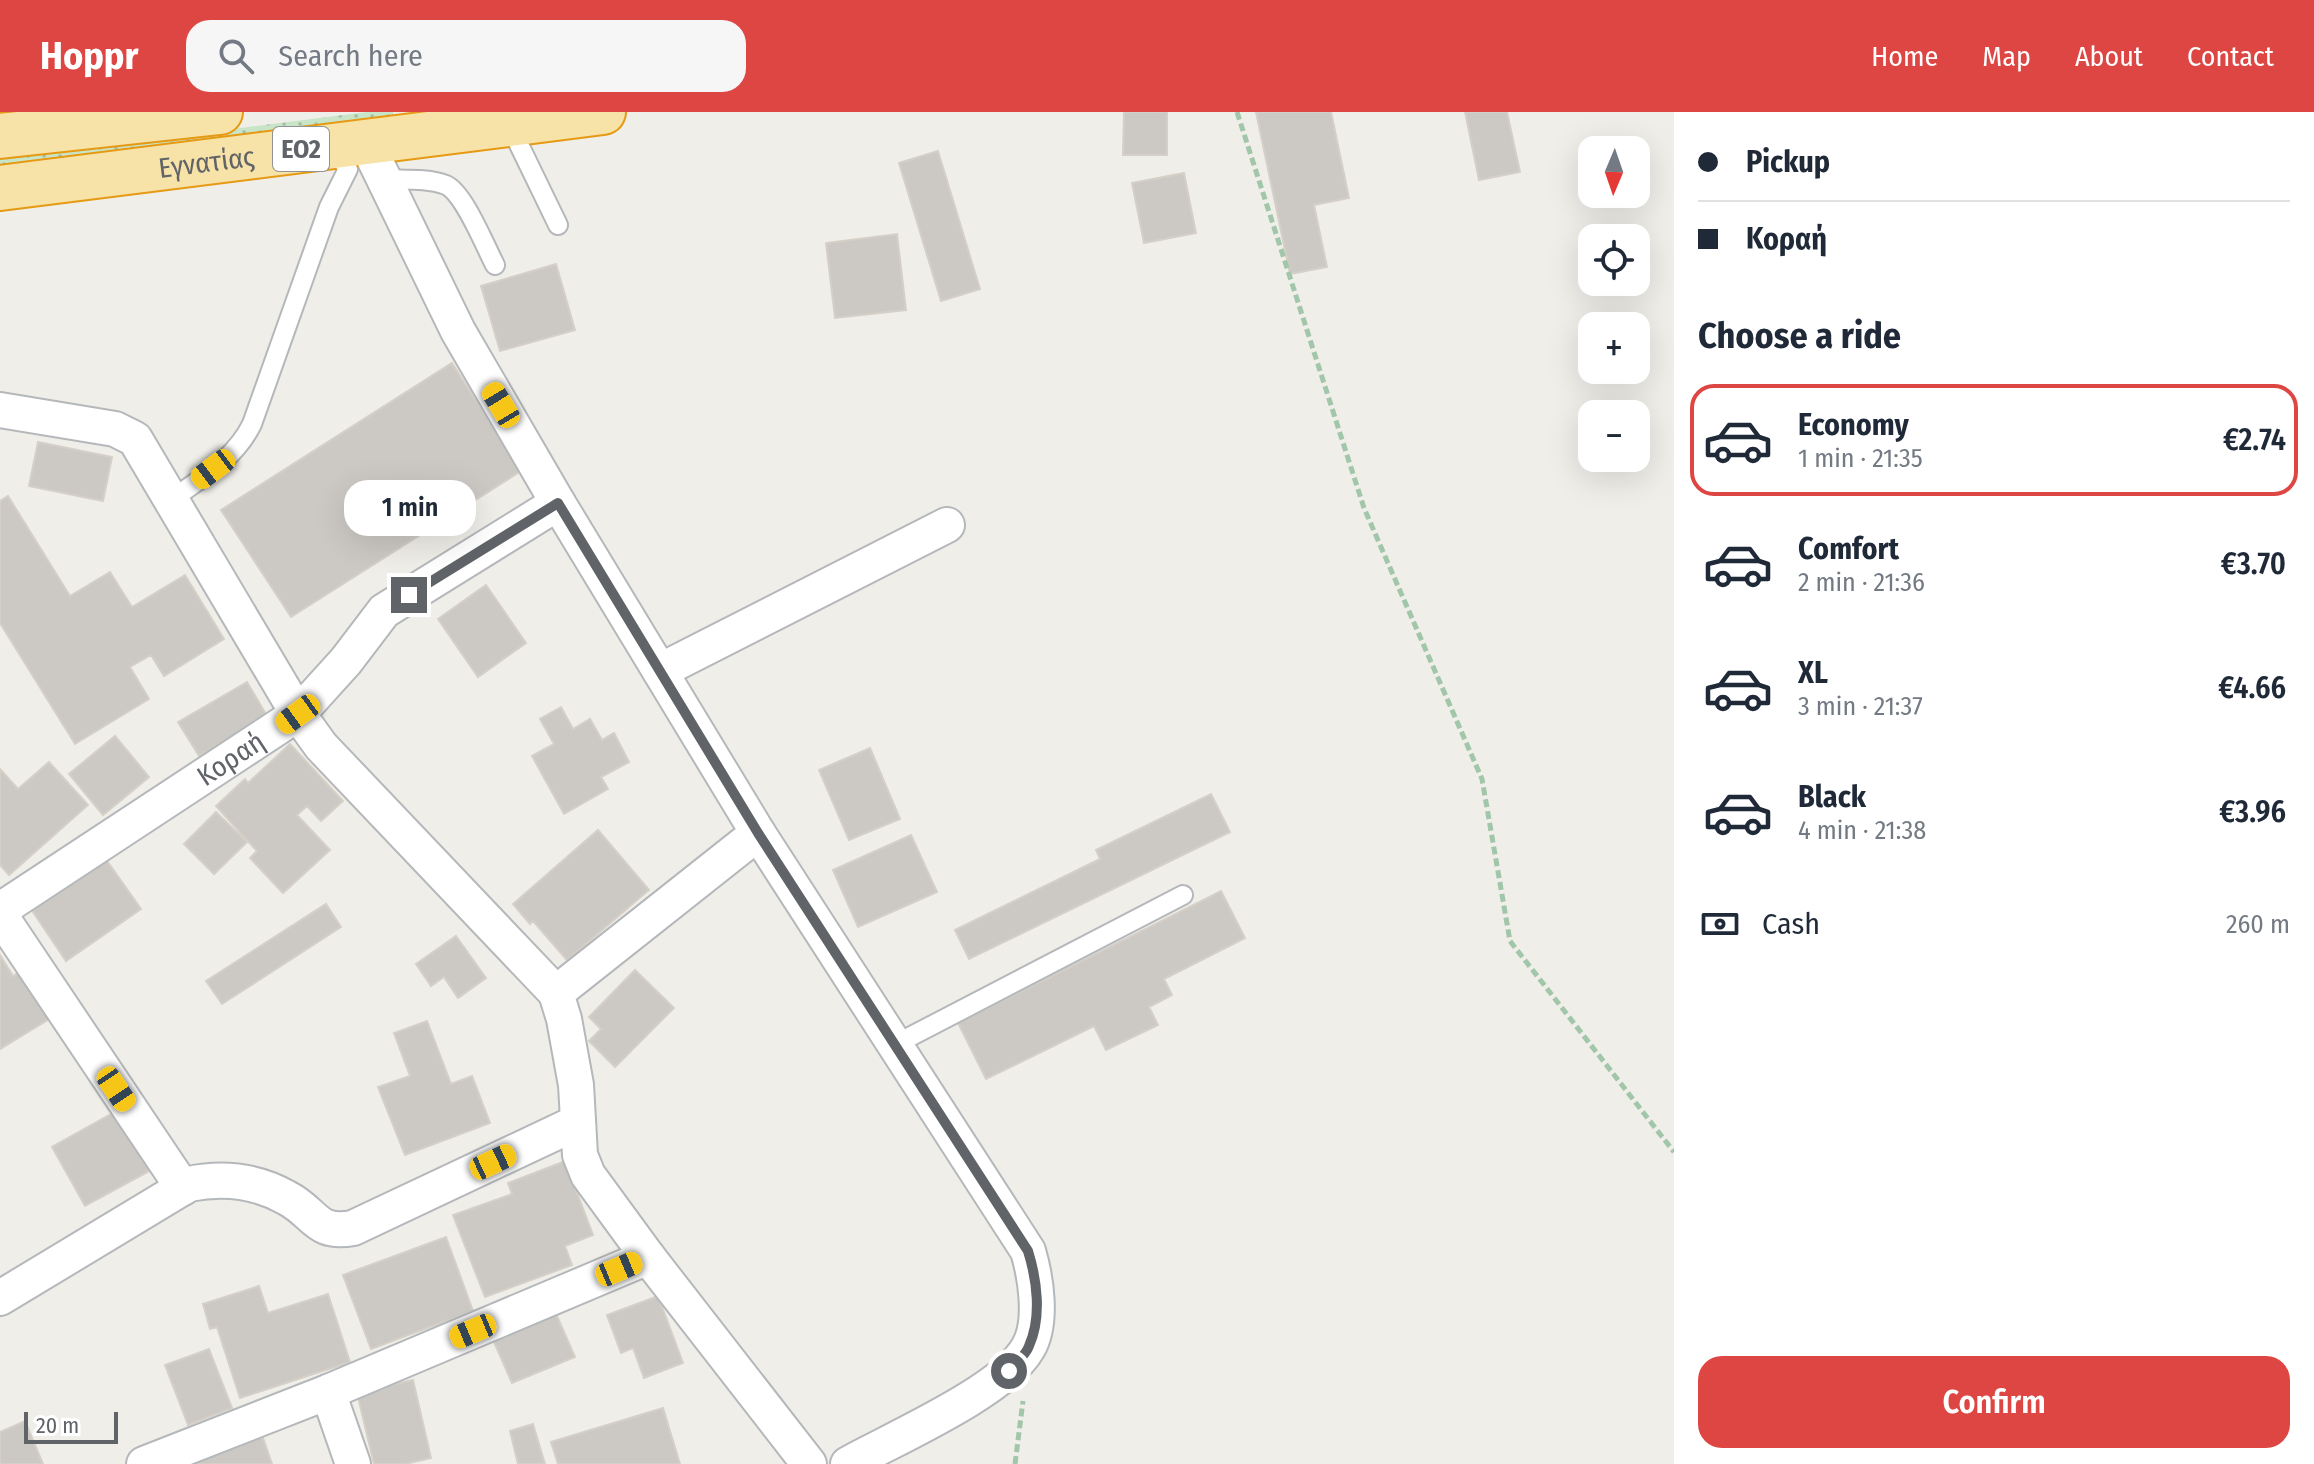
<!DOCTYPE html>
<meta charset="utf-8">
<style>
body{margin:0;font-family:"Fira Sans Condensed",sans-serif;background:#f6f6f7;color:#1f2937;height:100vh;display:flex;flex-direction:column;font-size:30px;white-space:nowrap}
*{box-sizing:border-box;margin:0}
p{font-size:26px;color:#747a83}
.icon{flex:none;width:44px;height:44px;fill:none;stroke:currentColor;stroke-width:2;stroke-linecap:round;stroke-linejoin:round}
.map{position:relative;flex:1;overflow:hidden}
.side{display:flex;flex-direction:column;background:#fff;width:640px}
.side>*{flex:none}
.top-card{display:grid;align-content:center;height:176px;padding:0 24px;background:#fff}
.needle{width:52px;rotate:182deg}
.controls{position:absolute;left:1578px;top:24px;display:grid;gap:16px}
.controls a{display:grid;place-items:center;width:72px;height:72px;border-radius:16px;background:#fff;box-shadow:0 8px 32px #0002;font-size:40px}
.scale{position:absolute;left:24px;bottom:20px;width:94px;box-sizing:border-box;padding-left:8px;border:4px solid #606367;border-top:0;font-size:22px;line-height:28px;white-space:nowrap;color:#606367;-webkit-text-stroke:6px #fff;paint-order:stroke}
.end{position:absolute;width:36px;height:36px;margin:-18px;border:10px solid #606367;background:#fff;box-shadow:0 0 0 4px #fff}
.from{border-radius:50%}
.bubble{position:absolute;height:56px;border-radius:24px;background:#fff;box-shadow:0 8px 32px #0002;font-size:26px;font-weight:600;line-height:56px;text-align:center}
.car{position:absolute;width:24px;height:48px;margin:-24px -12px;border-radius:10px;box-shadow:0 0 6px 2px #0007;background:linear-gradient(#f5c518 24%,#345 0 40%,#f5c518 0 76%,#345 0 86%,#f5c518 0)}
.top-card b{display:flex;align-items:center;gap:28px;height:76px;font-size:30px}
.top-card b+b{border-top:2px solid #e0e1e3}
.top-card i{width:20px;height:20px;background:#1f2937}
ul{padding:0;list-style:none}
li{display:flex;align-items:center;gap:24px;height:112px;margin:0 16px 12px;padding:0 8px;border:4px solid transparent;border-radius:24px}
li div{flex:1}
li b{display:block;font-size:30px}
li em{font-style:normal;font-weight:600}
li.selected{border-color:#dd4642}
li>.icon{width:72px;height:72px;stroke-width:1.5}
h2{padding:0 24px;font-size:36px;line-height:96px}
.pay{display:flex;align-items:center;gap:20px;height:88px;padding:0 24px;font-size:30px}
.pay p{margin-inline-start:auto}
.button{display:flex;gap:16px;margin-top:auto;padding:16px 24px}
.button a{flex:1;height:92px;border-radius:24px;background:#dd4642;color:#fff;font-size:32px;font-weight:600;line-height:92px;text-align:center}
header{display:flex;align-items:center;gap:48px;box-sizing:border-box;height:112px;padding:0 40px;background:#dd4642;color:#fff}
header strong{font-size:38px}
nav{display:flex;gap:44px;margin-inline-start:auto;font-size:28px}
.search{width:560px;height:72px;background:#f6f6f7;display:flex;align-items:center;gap:20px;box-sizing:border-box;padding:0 28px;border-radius:24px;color:#747a83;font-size:30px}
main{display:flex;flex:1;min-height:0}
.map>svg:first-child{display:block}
.grass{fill:url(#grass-dots)}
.building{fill:#ccc9c5;stroke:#d5d0c7;stroke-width:2}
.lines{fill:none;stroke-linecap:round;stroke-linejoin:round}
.service-casing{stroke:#b5b8bb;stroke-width:22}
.minor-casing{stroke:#b5b8bb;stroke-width:38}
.trunk-casing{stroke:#e69912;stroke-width:48}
.path{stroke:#a1c6a9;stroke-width:5;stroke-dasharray:8 4;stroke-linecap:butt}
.service{stroke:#fff;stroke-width:18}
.minor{stroke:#fff;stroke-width:34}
.trunk{stroke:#f7e2a8;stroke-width:44}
.route{stroke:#606367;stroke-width:10}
.labels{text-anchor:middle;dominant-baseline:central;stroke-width:6;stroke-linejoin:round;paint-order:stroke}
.shield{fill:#fff;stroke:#909295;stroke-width:2}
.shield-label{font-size:26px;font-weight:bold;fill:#606367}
.street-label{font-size:28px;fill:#606367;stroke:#fff}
</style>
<header>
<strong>Hoppr</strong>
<div class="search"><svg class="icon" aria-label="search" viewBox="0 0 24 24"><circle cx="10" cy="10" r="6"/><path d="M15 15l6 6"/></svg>Search here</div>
<nav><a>Home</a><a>Map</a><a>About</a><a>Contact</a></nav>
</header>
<main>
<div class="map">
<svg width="1674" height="1352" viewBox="0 0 1674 1352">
<defs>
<pattern id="grass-dots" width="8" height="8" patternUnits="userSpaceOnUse" patternTransform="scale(2)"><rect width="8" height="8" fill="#c9e5c7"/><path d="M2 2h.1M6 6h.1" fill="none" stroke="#a7bda5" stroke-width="1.8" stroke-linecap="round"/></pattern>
</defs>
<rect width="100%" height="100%" fill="#f0eee9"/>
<!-- grass -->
<path class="grass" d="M367,0H393L394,8L0,57V46Z"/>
<!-- building -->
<path class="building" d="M1124,0H1167V43H1123Z
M1256,0H1331L1349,86L1314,93L1327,155L1290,162Z
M1465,0H1507L1520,60L1479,68Z
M938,39L980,177L941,189L899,51Z
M1184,61L1196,121L1144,131L1132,71Z
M897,122L906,198L835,206L826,131Z
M556,152L575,218L500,239L481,174Z
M452,251L521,359L291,505L221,398Z
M38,330L112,345L103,389L29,374Z
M8,384L70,484L110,460L132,495L185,463L224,527L164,564L151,543L130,555L149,587L75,632L0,511V389Z
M486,473L526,531L478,565L438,507Z
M247,570L267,604L199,644L178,610Z
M561,595L573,617L590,607L602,628L614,621L629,650L601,665L608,677L564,702L532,644L554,632L540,607Z
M115,624L149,665L103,703L69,662Z
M290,632L343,689L321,709L307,694L297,703L330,738L283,781L250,746L257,739L216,694L245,667L248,671Z
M870,636L900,707L849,728L819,658Z
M49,650L88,693L9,763L0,753V657L18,677Z
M1211,682L1230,720L969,847L955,818L1100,747L1096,738Z
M216,700L247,730L214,762L184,732Z
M598,718L649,778L567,848L533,809L530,812L513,792Z
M911,723L937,780L858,815L833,758Z
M105,746L141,797L66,849L31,797Z
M1221,779L1245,826L1164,867L1172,883L1149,895L1158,913L1106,938L1094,914L986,967L958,911Z
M326,792L341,815L222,892L206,869Z
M456,824L486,866L458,886L444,865L431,874L416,852Z
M0,843L13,864L21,859L51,906L0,937Z
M635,858L674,896L615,955L589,929L601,917L589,905Z
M427,909L451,972L472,964L490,1011L405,1043L378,975L410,964L394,921Z
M118,998L151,1058L85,1094L52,1035Z
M565,1049L593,1123L565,1134L572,1153L485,1185L453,1103L512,1082L508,1071Z
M446,1125L473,1199L371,1237L343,1163Z
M259,1174L268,1201L328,1182L350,1250L240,1286L217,1215L210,1217L203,1192Z
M658,1184L683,1251L644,1266L633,1236L621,1241L607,1203Z
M553,1195L575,1245L512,1271L490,1221Z
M209,1237L232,1296L188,1313L165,1253Z
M413,1268L431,1346L405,1352H374L357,1281Z
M663,1296L680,1352H558L551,1330Z
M25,1309L43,1352H0V1320Z
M533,1312L545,1352H518L510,1319Z
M261,1320L272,1352H161Z"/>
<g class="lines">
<defs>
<path id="service" d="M509,12L558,113
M384,67C404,68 427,66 446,73C464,81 485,134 495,153
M171,388C201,366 235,347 252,312L329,95L348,57L333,35
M896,932L1183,783"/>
<g id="minor">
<path d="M366,30L458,219L558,391L758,721L1028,1139C1036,1166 1043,1211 1028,1236C1004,1279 893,1327 848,1352"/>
<path d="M0,298L115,317L135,327L298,602L321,634L556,881L564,907L576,973L580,1043L588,1063L648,1145L809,1352"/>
<path d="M660,559L947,413"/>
<path id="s1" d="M0,798L298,602L346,549L384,499L558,391"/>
<path d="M0,803L183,1076"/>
<path d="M556,881L758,721"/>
<path d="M0,1186L189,1072C223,1065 257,1069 287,1086C316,1101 315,1123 353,1116L578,1010"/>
<path d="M328,1280L353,1352"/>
<path d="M144,1352L328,1280L648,1145"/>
</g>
<g id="trunk">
<path d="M0,24L220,0"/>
<path id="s2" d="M0,76L603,0"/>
</g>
</defs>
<!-- service casing -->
<use href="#service" class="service-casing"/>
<!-- minor casing -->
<use href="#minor" class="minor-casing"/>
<!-- trunk casing -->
<use href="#trunk" class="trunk-casing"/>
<!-- path -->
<path class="path" d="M1237,0L1364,396L1482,667L1510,829L1674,1040
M1015,1352L1023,1289"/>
<!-- service -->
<use href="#service" class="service"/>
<!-- minor -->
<use href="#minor" class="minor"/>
<!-- trunk -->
<use href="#trunk" class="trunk"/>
</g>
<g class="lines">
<!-- route -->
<path class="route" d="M409,483L558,391L758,721L1028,1139C1037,1168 1042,1205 1029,1234C1026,1243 1016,1251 1009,1259"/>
</g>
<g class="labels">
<!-- shield labels -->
<rect class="shield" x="273" y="15" width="56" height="44" rx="6"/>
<g class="shield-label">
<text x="301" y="37">ΕΟ2</text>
</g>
<!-- street labels -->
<g class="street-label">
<text stroke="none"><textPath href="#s2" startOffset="208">Εγνατίας</textPath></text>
<text stroke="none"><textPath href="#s1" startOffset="276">Κοραή</textPath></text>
</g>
</g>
</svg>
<div class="controls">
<a><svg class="needle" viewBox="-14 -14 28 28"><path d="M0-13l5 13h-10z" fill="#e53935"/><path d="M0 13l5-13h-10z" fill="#747a83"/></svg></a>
<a><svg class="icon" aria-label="locate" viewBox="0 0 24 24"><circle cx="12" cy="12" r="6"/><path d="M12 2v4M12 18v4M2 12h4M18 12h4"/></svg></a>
<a>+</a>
<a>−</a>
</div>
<div class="scale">20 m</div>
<i class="end from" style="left:1009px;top:1259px"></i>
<i class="end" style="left:409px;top:483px"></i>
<div class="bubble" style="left:344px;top:368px;width:132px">1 min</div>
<i class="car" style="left:501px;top:293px;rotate:329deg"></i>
<i class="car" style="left:213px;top:357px;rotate:233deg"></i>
<i class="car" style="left:298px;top:602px;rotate:234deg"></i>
<i class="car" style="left:116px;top:977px;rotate:146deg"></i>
<i class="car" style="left:493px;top:1050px;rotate:65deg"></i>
<i class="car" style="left:619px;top:1157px;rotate:67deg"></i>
<i class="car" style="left:473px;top:1219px;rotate:247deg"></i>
</div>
<section class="side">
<div class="top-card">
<b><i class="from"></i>Pickup</b>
<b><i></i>Κοραή</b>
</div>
<h2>Choose a ride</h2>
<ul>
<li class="selected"><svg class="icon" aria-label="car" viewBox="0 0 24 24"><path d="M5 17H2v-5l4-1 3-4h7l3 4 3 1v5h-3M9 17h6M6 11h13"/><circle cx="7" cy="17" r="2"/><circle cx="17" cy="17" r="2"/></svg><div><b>Economy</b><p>1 min · 21:35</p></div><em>€2.74</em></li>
<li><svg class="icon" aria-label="car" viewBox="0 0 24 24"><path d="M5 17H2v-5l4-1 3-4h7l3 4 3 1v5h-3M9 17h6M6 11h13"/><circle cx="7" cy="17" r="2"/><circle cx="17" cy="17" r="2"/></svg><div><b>Comfort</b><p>2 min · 21:36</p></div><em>€3.70</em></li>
<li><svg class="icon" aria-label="car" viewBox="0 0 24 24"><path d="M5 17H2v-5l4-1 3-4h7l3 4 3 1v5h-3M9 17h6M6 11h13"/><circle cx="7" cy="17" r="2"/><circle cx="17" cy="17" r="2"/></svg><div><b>XL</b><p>3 min · 21:37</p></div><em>€4.66</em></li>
<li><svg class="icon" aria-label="car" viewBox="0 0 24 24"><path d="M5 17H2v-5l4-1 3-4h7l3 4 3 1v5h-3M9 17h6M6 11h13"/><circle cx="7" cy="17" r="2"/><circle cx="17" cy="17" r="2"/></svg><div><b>Black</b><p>4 min · 21:38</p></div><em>€3.96</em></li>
</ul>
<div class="pay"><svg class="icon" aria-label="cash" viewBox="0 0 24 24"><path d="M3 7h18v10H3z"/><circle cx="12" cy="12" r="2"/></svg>Cash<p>260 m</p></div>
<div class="button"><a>Confirm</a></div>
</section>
</main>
